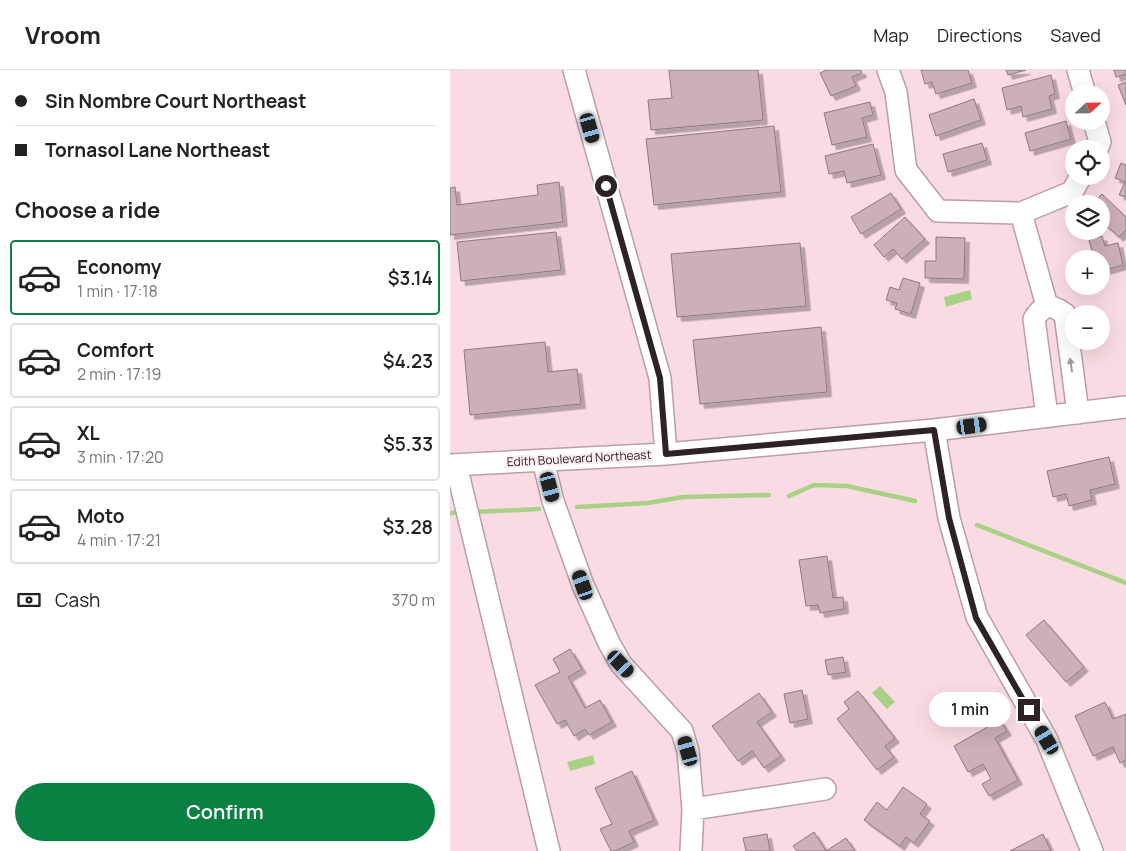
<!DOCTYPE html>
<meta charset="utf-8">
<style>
body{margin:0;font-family:Manrope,sans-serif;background:#f2f2f2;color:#222;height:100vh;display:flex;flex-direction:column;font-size:19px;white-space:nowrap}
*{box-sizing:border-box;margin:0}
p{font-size:16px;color:#767676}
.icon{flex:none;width:28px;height:28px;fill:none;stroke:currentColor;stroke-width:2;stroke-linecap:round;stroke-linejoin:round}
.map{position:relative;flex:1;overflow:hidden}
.side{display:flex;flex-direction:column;background:#fff;width:450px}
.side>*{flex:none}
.top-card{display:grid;align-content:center;height:110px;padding:0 15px;background:#fff}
.needle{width:32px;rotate:68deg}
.tools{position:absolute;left:615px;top:15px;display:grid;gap:10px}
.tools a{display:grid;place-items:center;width:45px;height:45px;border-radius:50%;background:#fff;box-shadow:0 5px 20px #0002;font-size:25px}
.end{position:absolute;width:22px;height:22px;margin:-11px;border:6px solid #2d2225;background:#fff;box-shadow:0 0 0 2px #fff}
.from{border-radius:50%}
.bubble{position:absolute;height:35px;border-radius:18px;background:#fff;box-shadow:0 5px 20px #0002;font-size:16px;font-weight:600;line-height:35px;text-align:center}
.car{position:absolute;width:15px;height:30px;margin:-15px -8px;border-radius:6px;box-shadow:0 0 4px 1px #0007;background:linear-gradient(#222 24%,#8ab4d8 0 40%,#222 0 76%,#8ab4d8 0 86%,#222 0)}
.top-card b{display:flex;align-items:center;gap:18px;height:48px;font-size:19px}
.top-card b+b{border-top:1px solid #e0e0e0}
.top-card i{width:12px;height:12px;background:#222}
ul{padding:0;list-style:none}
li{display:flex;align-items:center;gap:15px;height:75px;margin:0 10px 8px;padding:0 5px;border:2px solid #e0e0e0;border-radius:5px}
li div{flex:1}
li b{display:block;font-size:19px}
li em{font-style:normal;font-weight:600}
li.current{border-color:#0b8043}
li>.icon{width:45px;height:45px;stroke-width:1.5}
h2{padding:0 15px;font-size:22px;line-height:60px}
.pay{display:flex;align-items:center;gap:12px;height:55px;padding:0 15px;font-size:19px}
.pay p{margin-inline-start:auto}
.primary-button{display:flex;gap:10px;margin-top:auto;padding:10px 15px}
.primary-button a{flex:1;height:58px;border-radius:30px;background:#0b8043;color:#fff;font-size:20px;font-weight:600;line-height:58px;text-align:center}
header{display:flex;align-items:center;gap:30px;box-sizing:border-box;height:70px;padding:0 25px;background:#fff;border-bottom:1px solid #e0e0e0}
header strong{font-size:24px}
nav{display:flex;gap:28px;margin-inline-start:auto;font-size:18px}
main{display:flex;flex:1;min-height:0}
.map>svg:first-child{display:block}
.water{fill:#a8d186}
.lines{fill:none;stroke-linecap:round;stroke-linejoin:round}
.stream{stroke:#a8d186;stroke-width:4.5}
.building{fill:#ccafb7;stroke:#92777f;filter:url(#shadow)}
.minor-casing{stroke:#ba9ea6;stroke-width:24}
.minor{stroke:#fff;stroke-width:21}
.oneway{fill:#a09c9d}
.route{stroke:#2d2225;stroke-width:6}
.labels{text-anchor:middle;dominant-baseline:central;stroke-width:4;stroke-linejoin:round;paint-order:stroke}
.street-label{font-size:12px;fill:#2d2225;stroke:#ffecf1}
</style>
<header>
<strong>Vroom</strong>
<nav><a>Map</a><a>Directions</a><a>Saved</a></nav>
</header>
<main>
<section class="side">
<div class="top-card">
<b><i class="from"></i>Sin Nombre Court Northeast</b>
<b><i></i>Tornasol Lane Northeast</b>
</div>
<h2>Choose a ride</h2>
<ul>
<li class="current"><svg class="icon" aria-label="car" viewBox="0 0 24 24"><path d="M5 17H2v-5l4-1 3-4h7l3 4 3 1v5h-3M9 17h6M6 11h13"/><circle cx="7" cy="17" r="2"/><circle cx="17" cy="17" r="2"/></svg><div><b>Economy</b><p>1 min · 17:18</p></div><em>$3.14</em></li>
<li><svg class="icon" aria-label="car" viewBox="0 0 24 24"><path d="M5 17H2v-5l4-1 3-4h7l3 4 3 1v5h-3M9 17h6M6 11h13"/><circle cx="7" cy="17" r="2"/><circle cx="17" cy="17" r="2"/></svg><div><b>Comfort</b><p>2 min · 17:19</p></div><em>$4.23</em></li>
<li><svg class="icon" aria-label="car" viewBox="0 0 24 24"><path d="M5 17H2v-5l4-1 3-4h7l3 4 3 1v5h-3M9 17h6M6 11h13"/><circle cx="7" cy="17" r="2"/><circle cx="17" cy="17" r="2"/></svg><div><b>XL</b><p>3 min · 17:20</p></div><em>$5.33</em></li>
<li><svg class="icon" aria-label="car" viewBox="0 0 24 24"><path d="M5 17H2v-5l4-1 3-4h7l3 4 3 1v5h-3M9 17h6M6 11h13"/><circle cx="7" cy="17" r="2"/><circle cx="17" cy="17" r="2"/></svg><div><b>Moto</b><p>4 min · 17:21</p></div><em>$3.28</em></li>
</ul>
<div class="pay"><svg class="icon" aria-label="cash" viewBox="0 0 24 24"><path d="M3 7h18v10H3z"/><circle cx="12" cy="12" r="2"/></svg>Cash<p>370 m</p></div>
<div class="primary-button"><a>Confirm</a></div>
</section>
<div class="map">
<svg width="676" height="781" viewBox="0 0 676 781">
<defs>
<filter id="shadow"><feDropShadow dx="4.5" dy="4.5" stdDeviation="0" flood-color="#0004"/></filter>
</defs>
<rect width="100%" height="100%" fill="#fadbe3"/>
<!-- water -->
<path class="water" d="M520,220L522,229L496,237L494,227Z
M430,616L445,632L437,639L422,623Z
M143,685L145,694L120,701L117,692Z"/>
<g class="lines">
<!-- stream -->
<path class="stream" d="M339,426L364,415L397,416L465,431
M127,437L198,433L233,427L319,425
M23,442L89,439
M0,443L12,442
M527,455L676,513"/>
</g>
<!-- building -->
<path class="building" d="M219,0H308L313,50L201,60L198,30L222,28Z
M377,0H411L412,3L402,7L406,16L381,26L370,3Z
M471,0H518L522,13L486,24L482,12L475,14Z
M556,0H576L558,5Z
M664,0H676V4L666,7Z
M601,5L605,24L599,26L602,39L573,47L571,36L557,40L552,18Z
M676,12V35L668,15Z
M524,29L531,50L486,66L479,45Z
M420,32L423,45L412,48L417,67L382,75L374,43Z
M616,51L621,69L580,81L575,63Z
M324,56L331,122L204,135L196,69Z
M532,73L537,90L498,102L493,84Z
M423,74L431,105L397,113L394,101L379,104L375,86Z
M671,93L676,95V127L669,125L675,112L665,108Z
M109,112L113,152L0,165V118L5,117L7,135L88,125L87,115Z
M441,123L451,139L411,164L401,147Z
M652,124L676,147V160L669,167L651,151V134H642Z
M455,147L475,169L452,189L443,179L434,187L424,175Z
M106,162L111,200L11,211L7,172Z
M652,166L655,176L668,173L673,195L651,201V189H644L639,170Z
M486,167L515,168L514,209L475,208V191H486Z
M350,173L356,236L227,247L221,184Z
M453,208L470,213L461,244L445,239L447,233L436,230L440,217L449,220Z
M371,257L377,322L250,334L243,270Z
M95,272L98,302L127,299L131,334L20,345L14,280Z
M659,387L665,414L640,420L642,430L619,436L616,424L603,427L597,401Z
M377,486L383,528L393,527L394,539L370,543L368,535L356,536L349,490Z
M594,550L634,597L616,612L576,565Z
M120,579L132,599L118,607L135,638L150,630L162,652L139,665L135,659L124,666L115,650L107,654L85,615L110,602L103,589Z
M393,587L396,602L378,605L375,590Z
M352,620L358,649L340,653L334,624Z
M408,621L445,668L435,676L444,687L427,700L387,649L399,639L394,632Z
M309,623L322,642L307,652L331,686L314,698L302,681L288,691L262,656Z
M655,632L663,649L676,644V690L670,693L663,677L643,686L625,646Z
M550,650L557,661L545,668L568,710L539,726L532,714L541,709L533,694L518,702L504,676Z
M182,701L204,750L179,761L184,772L165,781H161L150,759L162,754L145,718Z
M453,717L477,734L470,744L480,751L464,773L456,767L450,776L414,750L427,732L437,740Z
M364,762L376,781H347L343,776Z
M317,764L320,781H296L293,768Z
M593,764L601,781H560Z
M396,768L405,781H376Z"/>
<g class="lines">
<defs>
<path id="minor" d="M124,0L210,308L216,384
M438,0L446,22L456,100L488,141L571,143L622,122L631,106
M628,0L635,24
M644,51L650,72L647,79
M571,143L597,236
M597,346L584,249C594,233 601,234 615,244L628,343
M484,360L499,448L527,547L597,670L642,781
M93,390L103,431L133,515L159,573L171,594L232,661L238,681L243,739L241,781
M0,395L216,384L484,360L676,337
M6,395L99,781
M243,739L375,719"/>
</defs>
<!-- minor casing -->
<use href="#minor" class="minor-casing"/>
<!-- minor -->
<use href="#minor" class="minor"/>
</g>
<!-- one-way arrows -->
<defs><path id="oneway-solid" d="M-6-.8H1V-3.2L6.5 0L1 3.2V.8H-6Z" transform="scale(1.25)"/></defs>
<use class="oneway" href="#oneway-solid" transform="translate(621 295) rotate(-98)"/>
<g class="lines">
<!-- route -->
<path class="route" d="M156,116L210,308L216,384L484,360L499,448L526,548L579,640"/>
</g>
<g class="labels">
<!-- street labels -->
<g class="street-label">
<text transform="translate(129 388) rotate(-3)">Edith Boulevard Northeast</text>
</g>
</g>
</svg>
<div class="tools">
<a><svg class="needle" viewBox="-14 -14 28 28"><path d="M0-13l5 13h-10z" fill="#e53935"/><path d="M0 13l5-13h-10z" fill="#767676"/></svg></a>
<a><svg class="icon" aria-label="locate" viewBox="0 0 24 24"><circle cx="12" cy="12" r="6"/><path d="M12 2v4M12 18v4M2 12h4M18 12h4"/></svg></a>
<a><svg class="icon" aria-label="layers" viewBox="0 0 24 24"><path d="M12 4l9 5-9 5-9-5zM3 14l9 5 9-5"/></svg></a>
<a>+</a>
<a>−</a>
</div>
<i class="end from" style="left:156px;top:116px"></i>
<i class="end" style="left:579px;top:640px"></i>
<div class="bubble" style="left:479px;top:622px;width:82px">1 min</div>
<i class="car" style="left:140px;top:58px;rotate:164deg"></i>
<i class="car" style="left:522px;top:356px;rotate:82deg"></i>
<i class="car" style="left:100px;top:417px;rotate:165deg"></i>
<i class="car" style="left:133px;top:515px;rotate:341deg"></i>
<i class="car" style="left:171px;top:594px;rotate:137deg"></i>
<i class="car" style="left:597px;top:670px;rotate:329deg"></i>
<i class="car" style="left:238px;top:681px;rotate:344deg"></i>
</div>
</main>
